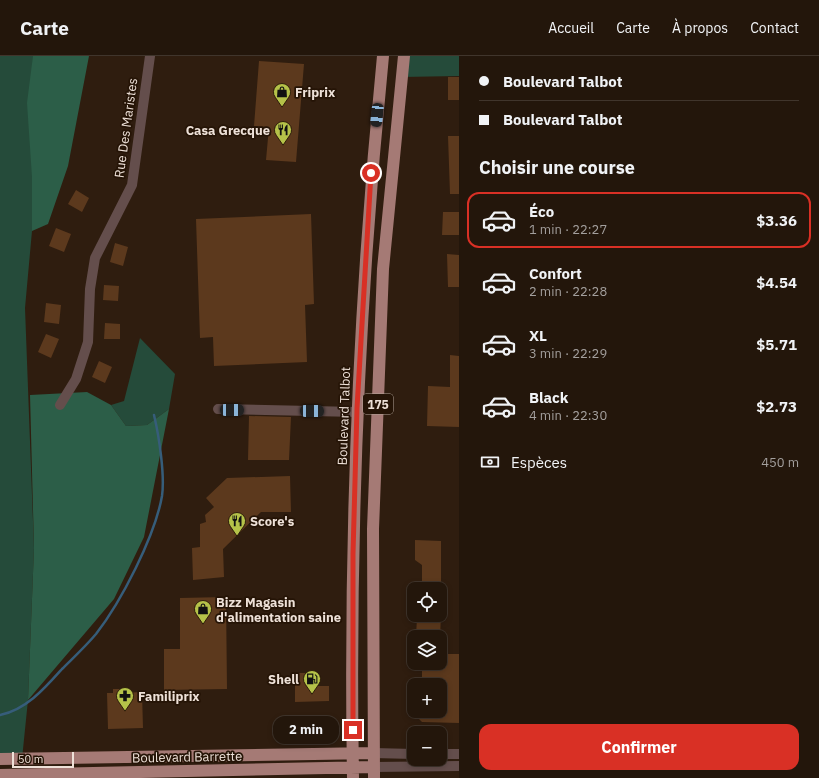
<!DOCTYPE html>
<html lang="fr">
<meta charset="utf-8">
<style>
body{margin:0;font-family:"IBM Plex Sans",sans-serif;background:#2f2319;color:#f1f3f6;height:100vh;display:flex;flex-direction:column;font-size:15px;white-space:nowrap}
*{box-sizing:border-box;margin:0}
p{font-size:13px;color:#a39f9d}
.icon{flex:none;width:22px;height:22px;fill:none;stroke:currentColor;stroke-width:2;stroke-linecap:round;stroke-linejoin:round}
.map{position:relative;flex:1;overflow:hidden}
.side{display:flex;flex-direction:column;background:#23160b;width:360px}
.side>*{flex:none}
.banner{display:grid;align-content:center;height:88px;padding:0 20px;background:#23160b}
.controls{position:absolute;left:407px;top:526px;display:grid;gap:8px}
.controls a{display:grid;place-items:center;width:40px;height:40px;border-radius:8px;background:#23160b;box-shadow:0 2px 6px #0003,0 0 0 1px #40352c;font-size:20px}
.scale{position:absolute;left:12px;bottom:10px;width:62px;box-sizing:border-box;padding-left:4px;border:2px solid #eee1d8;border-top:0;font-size:11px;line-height:14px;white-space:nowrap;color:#eee1d8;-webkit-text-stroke:3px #251406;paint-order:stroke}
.end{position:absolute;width:18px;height:18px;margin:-9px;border:5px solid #d93025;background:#fff;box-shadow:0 0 0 2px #fff}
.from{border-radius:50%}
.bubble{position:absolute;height:28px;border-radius:12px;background:#23160b;box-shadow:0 2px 6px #0003,0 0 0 1px #40352c;font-size:13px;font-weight:700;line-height:28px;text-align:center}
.car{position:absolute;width:12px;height:24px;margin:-12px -6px;border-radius:5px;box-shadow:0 0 3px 1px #0007;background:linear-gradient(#222 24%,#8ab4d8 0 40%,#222 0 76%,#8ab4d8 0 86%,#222 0)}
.banner b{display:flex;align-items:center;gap:14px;height:38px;font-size:15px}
.banner b+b{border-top:1px solid #40352c}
.banner i{width:10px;height:10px;background:#f1f3f6}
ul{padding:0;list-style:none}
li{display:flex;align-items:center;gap:12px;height:56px;margin:0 8px 6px;padding:0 12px;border:2px solid transparent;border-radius:12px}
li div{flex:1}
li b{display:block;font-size:15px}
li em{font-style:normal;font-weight:700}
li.active{border-color:#d93025}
li>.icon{width:36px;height:36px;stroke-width:1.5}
h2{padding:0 20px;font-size:18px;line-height:48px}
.pay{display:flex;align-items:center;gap:10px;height:44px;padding:0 20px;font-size:15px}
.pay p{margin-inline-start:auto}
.primary-button{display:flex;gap:8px;margin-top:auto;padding:8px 20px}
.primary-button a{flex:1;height:46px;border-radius:12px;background:#d93025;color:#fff;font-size:16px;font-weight:700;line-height:46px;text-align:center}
header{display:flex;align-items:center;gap:24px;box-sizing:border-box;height:56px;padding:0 20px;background:#23160b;border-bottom:1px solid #40352c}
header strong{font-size:19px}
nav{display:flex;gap:22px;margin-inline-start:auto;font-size:14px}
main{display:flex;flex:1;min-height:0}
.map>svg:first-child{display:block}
.green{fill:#254b3a}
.forest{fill:#2c5e48}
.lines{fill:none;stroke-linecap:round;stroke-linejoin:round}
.stream{stroke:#365d7a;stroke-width:2.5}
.building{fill:#5c391d}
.minor{stroke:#644e4c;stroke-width:10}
.major{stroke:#a57a75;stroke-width:12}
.route{stroke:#d93025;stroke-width:5}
.labels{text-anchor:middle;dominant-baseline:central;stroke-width:3.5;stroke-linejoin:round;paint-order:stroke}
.shield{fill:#251406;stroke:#b2a499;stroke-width:1}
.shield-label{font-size:12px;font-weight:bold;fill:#eee1d8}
.poi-label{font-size:13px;font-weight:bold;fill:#eee1d8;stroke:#251406;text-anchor:start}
.street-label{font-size:13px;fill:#eee1d8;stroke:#251406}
</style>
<header>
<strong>Carte</strong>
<nav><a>Accueil</a><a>Carte</a><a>À propos</a><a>Contact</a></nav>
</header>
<main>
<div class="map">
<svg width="459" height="722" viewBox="0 0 459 722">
<rect width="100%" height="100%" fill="#2f1d0f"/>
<!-- green -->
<path class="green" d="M0,0H33L32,175L25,252L34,492L28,644L22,703H0Z
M404,0H459V20L401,21Z
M140,282L175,318L169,353L147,369L126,370L111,349L124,345Z"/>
<!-- forest -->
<path class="forest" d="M33,0H89L68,110L48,168L32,175V121L27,47Z
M87,336L111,349L126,370L147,369L169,353L144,481L114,543L28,644L34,492L30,339Z"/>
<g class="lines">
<!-- stream -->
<path class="stream" d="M0,659C26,654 45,632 62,613C73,602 85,591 96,578C121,546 155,480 162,440C165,419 159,380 154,359"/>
</g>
<!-- building -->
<path class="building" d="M259,5L304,8L296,106L266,104L269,71L254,70Z
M448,21H459V44H448Z
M448,80H459V138H450Z
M76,134L89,142L82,156L68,148Z
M443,156H459V179H442Z
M311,158L314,248L305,249L307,306L214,310L213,281L200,282L196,163Z
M56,172L71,178L64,196L49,190Z
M115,187L128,191L123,210L110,206Z
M447,198L459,199V231H448Z
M104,229L119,230L118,245L103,244Z
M46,247L61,249L59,268L44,266Z
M105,267L120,268V283H104Z
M46,278L59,283L51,302L38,296Z
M450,299L459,300V371L427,370L428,330L450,331Z
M99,305L112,311L105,327L92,321Z
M249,360L291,361L289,404H248Z
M290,420L291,456H261L223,493L224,521L193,524L192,492L200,491V468L206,466L205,459L214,451L206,442L227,422Z
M415,484L441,485V533H422V509L415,504Z
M226,541L227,633L164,634V593H180V542Z
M419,559H441L440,581H416L417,561Z
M440,598H459V667L422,666L418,662V655H440V629H422V607H440Z
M295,617H309V630H329V645L295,646Z
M113,633H122V637L142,636L143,672L108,673L107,637H113Z"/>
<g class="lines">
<!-- minor -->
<path class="minor" d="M60,349L76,323L88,286L90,233L95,202L132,129L150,0
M218,353L357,356
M373,697L414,698
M440,698H459
M374,711L459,710"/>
<!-- major -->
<path class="major" d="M0,703L373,697
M0,719L374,711
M353,722C349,481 359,240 383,0
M374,722L373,473L383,213L404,0"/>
</g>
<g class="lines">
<!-- route -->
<path class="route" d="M353,674V498L357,352L371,117"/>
</g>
<!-- icons -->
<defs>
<symbol id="shop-pin" viewBox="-11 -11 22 30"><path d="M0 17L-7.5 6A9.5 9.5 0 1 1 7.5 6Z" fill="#b5c249" stroke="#251406"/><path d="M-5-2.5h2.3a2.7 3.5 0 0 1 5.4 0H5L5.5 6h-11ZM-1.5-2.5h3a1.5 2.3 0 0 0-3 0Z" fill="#111"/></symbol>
<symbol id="restaurant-pin" viewBox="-11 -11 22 30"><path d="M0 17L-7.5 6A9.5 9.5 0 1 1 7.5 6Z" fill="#b5c249" stroke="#251406"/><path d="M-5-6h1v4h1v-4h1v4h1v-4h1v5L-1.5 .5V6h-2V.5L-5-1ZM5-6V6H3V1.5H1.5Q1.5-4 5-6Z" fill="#111"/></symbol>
<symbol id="fuel-pin" viewBox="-11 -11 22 30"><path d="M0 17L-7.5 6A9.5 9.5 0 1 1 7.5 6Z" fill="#b5c249" stroke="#251406"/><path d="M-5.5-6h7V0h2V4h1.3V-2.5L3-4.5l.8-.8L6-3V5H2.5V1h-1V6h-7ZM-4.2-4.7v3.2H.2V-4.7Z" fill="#111"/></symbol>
<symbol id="pharmacy-pin" viewBox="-11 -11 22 30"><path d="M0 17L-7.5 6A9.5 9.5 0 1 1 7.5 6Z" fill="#b5c249" stroke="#251406"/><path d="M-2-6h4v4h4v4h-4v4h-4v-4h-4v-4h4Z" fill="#111"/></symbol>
</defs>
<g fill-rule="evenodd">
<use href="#shop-pin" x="272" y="26" width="20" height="27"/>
<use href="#restaurant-pin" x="273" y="64" width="20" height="27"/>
<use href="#restaurant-pin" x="227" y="455" width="20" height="27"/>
<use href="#shop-pin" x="193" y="543" width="20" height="27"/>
<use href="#fuel-pin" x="302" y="613" width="20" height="27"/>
<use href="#pharmacy-pin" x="115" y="630" width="20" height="27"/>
</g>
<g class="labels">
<!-- shield labels -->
<rect class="shield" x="363" y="338" width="30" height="20" rx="3"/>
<g class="shield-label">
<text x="378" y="348">175</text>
</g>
<!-- poi labels -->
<g class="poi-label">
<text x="295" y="36">Friprix</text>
<text x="270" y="74" text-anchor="end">Casa Grecque</text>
<text x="250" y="465">Score's</text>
<text x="216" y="546">Bizz Magasin<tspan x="216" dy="15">d'alimentation saine</tspan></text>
<text x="299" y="623" text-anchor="end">Shell</text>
<text x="138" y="640">Familiprix</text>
</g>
<!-- street labels -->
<g class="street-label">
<text transform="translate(126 72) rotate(-82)">Rue Des Maristes</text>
<text transform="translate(344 360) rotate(-88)">Boulevard Talbot</text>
<text transform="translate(187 701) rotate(-1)">Boulevard Barrette</text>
</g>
</g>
</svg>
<div class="controls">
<a><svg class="icon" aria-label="locate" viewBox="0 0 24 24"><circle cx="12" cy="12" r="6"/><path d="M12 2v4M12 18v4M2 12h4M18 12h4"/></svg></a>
<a><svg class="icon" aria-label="layers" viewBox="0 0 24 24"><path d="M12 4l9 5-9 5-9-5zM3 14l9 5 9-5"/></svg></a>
<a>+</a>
<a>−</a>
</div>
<div class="scale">50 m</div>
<i class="end from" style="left:371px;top:117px"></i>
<i class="end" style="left:353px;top:674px"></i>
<div class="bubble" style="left:273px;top:660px;width:66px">2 min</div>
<i class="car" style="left:377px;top:59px;rotate:186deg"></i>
<i class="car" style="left:232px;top:354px;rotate:91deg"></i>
<i class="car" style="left:312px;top:355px;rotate:91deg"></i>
</div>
<section class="side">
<div class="banner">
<b><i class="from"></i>Boulevard Talbot</b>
<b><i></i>Boulevard Talbot</b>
</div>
<h2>Choisir une course</h2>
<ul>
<li class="active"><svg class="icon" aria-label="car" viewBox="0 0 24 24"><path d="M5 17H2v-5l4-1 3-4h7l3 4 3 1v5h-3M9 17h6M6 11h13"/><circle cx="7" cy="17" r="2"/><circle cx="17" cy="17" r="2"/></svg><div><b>Éco</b><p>1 min · 22:27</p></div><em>$3.36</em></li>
<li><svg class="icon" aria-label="car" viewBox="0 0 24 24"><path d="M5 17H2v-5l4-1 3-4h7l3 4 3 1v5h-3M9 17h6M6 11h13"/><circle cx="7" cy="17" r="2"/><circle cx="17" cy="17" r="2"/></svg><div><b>Confort</b><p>2 min · 22:28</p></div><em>$4.54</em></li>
<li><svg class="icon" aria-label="car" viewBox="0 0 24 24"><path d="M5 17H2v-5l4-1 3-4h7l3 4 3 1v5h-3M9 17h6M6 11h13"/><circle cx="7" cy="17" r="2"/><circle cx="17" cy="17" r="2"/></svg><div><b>XL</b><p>3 min · 22:29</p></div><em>$5.71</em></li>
<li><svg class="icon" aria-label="car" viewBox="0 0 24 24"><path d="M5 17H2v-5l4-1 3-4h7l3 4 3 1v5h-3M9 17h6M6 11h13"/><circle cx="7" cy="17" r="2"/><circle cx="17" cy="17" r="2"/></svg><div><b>Black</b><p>4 min · 22:30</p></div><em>$2.73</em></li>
</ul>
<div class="pay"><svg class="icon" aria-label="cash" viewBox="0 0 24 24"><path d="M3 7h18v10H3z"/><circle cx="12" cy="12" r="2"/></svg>Espèces<p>450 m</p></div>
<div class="primary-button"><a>Confirmer</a></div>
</section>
</main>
